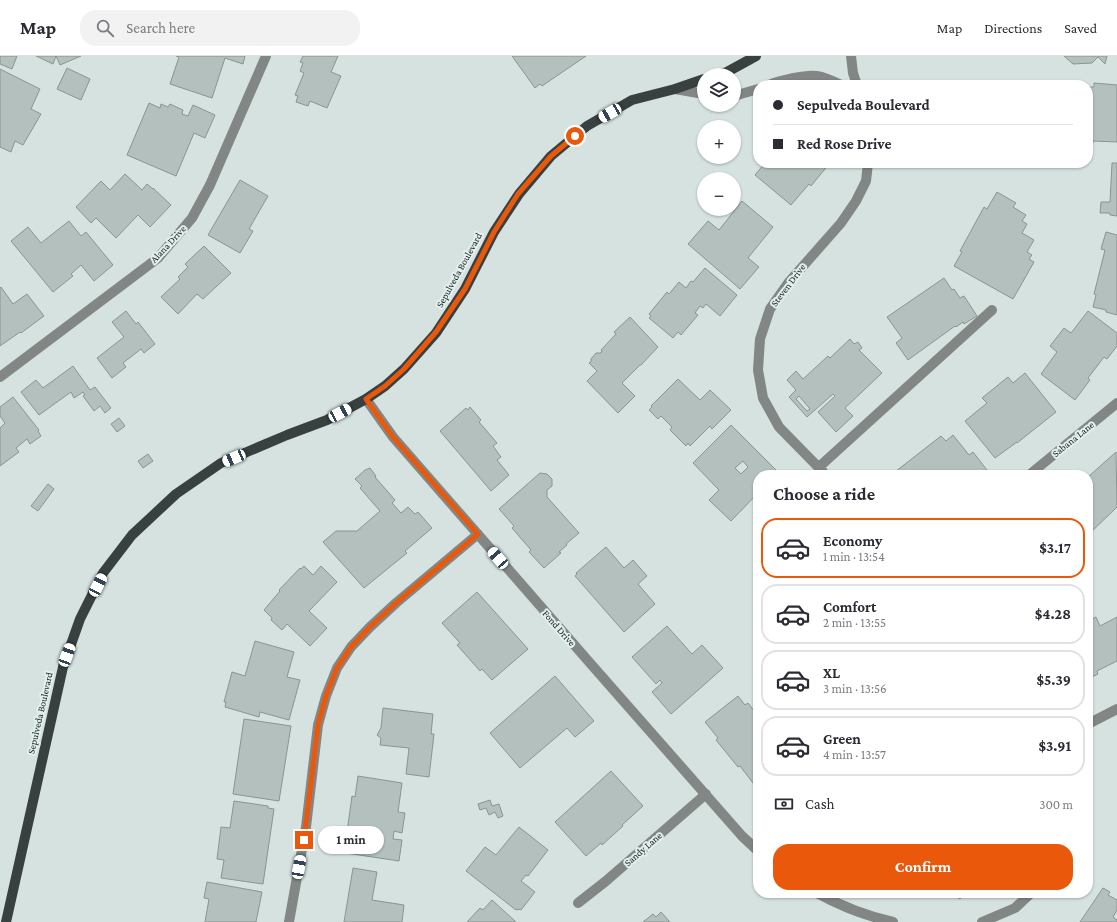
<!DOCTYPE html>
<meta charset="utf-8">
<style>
body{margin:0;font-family:"Crimson Pro",serif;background:#f2f2f3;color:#2b2b33;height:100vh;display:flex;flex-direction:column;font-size:15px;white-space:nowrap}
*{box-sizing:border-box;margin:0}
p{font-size:13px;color:#7c7c81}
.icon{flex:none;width:22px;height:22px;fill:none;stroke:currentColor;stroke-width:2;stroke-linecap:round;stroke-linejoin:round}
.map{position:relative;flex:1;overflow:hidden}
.panel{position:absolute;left:753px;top:414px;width:340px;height:428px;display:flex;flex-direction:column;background:#fff;border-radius:16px;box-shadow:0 1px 3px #0004}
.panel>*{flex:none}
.hud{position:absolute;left:753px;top:24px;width:340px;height:88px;border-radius:16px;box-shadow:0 1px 3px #0004;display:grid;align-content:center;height:88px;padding:0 20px;background:#fff}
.controls{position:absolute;left:697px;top:12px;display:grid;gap:8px}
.controls a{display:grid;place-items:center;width:44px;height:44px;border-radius:50%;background:#fff;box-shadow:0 1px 3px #0004;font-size:20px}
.end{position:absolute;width:18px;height:18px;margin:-9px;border:5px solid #ea580c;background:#fff;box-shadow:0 0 0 2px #fff}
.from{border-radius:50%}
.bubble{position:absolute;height:28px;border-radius:14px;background:#fff;box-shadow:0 1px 3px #0004;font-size:13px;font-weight:700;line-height:28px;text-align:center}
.car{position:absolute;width:12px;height:24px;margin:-12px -6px;border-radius:5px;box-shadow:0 0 3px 1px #0007;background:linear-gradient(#fff 24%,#345 0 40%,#fff 0 76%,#345 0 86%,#fff 0)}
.hud b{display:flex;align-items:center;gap:14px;height:38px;font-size:15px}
.hud b+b{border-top:1px solid #e1e1e2}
.hud i{width:10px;height:10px;background:#2b2b33}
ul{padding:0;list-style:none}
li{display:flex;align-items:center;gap:12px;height:60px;margin:0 8px 6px;padding:0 12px;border:2px solid #e1e1e2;border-radius:16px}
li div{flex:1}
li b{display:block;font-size:15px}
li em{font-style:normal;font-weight:700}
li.current{border-color:#ea580c}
li>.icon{width:36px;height:36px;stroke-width:1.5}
h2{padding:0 20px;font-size:18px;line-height:48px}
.pay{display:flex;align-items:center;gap:10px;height:44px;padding:0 20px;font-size:15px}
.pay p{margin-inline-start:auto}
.button{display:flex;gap:8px;margin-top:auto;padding:8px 20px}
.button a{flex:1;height:46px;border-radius:16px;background:#ea580c;color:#fff;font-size:16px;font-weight:700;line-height:46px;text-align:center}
header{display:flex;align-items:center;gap:24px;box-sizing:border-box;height:56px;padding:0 20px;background:#fff;border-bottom:1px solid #e1e1e2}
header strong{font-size:19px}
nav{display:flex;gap:22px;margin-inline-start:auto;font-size:14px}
.search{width:280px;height:36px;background:#f2f2f3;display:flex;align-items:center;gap:10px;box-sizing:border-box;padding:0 14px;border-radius:16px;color:#7c7c81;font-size:15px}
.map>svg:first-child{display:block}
.building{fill:#b3c0bd;stroke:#889592;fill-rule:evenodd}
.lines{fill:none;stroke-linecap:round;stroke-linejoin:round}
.minor{stroke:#828786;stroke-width:10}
.major{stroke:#38413f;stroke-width:10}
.route{stroke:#ea580c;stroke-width:5}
.labels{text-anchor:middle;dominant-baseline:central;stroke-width:4;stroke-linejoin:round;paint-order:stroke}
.street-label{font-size:10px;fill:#191d1d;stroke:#e2f0ed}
</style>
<header>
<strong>Map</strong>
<div class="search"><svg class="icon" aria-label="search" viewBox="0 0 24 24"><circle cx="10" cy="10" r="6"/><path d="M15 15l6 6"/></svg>Search here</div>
<nav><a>Map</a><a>Directions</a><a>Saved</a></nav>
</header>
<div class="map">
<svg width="1117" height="866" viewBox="0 0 1117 866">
<rect width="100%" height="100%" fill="#d5e2e0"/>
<!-- building -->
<path class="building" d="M0,0H17L12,13L0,8Z
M36,0H81L60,9L56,0L53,8Z
M176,0H245L243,8L225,2L212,42L170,28L179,1Z
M303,0H338L331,16L341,20L327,52L310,45L308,50L296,46L298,40L295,39L304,17L300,15L303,7L300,6Z
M512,0H586L542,30L540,28L535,32Z
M1064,0H1107L1105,8L1098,1L1092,7L1073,8Z
M67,12L90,23L81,44L57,33Z
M0,13L40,33L31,53L41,58L23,89L15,85L11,96L0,91Z
M1094,27L1117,29V86L1093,85V87L1088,86V31H1094Z
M149,47L160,52L161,48L168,51L170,48L183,54L182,58L188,60L193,49L215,59L205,82L194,77L176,120L127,99Z
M765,107H828L829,108L811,130L809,128L791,149L755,119Z
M1112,107H1117V160L1110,159V157H1100L1101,146H1110Z
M125,118L142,134L147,128L153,133V132L171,149L150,171L138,159L116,182L96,162L91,167L76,151L101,125L110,134Z
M240,124L268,140L249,173L253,175L240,197L208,179Z
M997,136L1016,147L1013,151L1026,159L1022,165L1027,168L1022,177L1034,184L1027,196L1032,199L1029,203L1034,206L1013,243L954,210L962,196L960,195L984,151L987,153Z
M742,145L773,171L748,202L759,211L740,233L688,188L708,165L719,174Z
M69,165L81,180L86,176L113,209L94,225L81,209L71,218L73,220L53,236L11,185L28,171L41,187Z
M1106,176L1117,179V259L1106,256V254L1093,251L1096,239L1094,238L1105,194L1101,193Z
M204,190L231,217L203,243L197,238L178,258L161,241L180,223L178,221L188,211L185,208Z
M705,212L737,239L720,260L706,248L703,252L700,250L695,257L698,259L681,279L678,276L673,282L649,262L651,260L649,258L667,236L669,238L679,226L686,232L691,225L693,226Z
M944,222L952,234L954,233L960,242L964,240L977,260L964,268L963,266L956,271L955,270L908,304L896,287L902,282L887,261Z
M1,231L13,248L27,238L44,260L21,277L20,276L0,290V232Z
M126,255L136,268L138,266L155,288L144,297L141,293L123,307L126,311L112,322L97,302L124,281L112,266Z
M1088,255L1117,277V290L1107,303L1104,301L1088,322L1090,324L1075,344L1041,318L1057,296L1050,290L1064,272L1071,277Z
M630,261L658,291L641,309H640L622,327L635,340L618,357L587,325L597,315L589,307L591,306V303L596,297H600L602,296L601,294L616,278L614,276Z
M850,283L854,288L858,286L862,292L859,294L882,317L845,352L853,360L836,376L818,356L835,340L833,338L807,361L789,341L796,334L787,324L796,315L803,323L828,300L830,302ZM799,340L810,353L807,355L796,343Z
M73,310L90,334L95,331L111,352L105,357L100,350L94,355L83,340L85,339L83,336L74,342L71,336L39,359L21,336L36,324L43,332Z
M1025,317L1056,356L1017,387V386L995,402L965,365L987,347L982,342L1008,321L1013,327Z
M678,323L700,344L710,334L731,354L712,373L710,370L690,390L688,387L686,390L670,374L672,371L661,360L658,363L649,354L652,351L651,350Z
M13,341L39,374L38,375L41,380L30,388L27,383L16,392L19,396L0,410V372L5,367L0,360V351Z
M470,351L481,364L479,366L497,387L493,390L501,401L497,404L509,419L491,435L440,375L466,352L468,354Z
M119,362L125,370L117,376L111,368Z
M731,369L779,417L776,419H758V437L731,465L709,444L719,434L693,407ZM743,405L748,411L741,418L735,412Z
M953,379L969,399L973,396L987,414L981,419H891L941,380L946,385Z
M1116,396L1117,451L1088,479V421Z
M148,398L153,405L143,412L138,405Z
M370,412L376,420L375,421L395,444L392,447L401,457L408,451L415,458L418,456L432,472L405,495L407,497L364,532L323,486L336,475H357L380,455L360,432L362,430L355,423L365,414Z
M540,417L547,418L552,423V430L547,434V441L579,477L566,488L567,489L559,496L561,497L544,512L529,496L531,494L512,472L514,470L499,453Z
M48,428L54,433L38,455L31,450Z
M606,491L624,512L633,504L647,520L638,528L655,548L624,576L575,520L577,518L576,517Z
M304,510L313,519L321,510L337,526L309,555L327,572L310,590L287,568L282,574L271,564L272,562L264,554L280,535L279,534L300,512L301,513Z
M477,536L528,593L492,624L482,613L480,615L457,589L460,587L442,567Z
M1096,561L1100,570L1117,561V605L1097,615L1098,618L1088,623V565Z
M667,570L692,598L702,589L723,612L671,658L652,636L662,627L660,624L656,628L632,601Z
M255,585L294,596L287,621L300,624L289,664L260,656L259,661L225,651L226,646H224L232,616L245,620Z
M555,620L594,665L575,681L567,672L520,712L490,677Z
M738,640L745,649L748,647L758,660L755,662H756L758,661V723L753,727L740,710L738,711L716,684L718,682L705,666Z
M383,652L433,658L431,678H434L429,721L406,718L409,692L380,689L381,682L377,679L381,672Z
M244,663L291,670L279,745L233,738Z
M611,715L643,750L622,769L623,770L602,789L601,787L586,800L555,766Z
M358,720L402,727L398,756L405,757L402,777L394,775L393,783L402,784L399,805L346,797L349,776H347L352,740L355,741Z
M490,744L492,750L499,748L503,760L498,762L495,756L489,759L486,752L480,754L478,748Z
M234,745L268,750V752L274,753L263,828L221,822L224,804L217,803L221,771L230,772Z
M519,771L548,794L528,820L526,819L521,825L535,836L521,854L519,853L518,854L516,853V854L466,815L485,791L496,799Z
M353,812L377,816L372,844L404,849L402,866H344Z
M207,826L262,836L256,866H205L209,843L204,842Z
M1103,832L1110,836L1108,839L1117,844V854L1113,861L1117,864V866H1080Z
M951,837H965L960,843Z
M492,844L516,866H467L480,852L483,854Z
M661,856L670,866H643L653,858L656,861Z"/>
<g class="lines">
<!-- minor -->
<path class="minor" d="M851,0L853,17L857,29
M769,29C779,25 806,18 817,20C825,21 833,25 841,29
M675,33L704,38
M734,40L758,33
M0,321L158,202L192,162L210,129L266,0
M366,343L393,381L590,607L742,780L758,795
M819,411L992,254
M826,419L779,371L763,342L758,314L760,283L770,253L789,226L841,167L856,145L866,125L868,107
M1029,419L1117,347
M1088,668L1117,653
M817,837C841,850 866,860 893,866
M578,847L606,825L706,738
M289,866L306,771L318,669L326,640L337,612L351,591L370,571L396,547L478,478
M982,866L1015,852L1031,837"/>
<!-- major -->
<path class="major" d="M716,19L727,16L756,0
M6,866L63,611L80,563L103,517L132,479L176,438L221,407L287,379L327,364L366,343L385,330L404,313L436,277L465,233L494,176L519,138L551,100L587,70L632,44L675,33L704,23"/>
</g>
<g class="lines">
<!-- route -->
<path class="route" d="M304,784L318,669L326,640L337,612L351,591L370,571L396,547L478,478L393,381L366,343L385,330L404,313L436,276L465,233L494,176L518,138L551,100L575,80"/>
</g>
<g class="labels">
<!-- street labels -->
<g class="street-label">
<text transform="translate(168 188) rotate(-47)">Alana Drive</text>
<text transform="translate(459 214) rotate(-61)">Sepulveda Boulevard</text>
<text transform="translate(788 229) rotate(-53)">Steven Drive</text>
<text transform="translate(1073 383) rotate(-39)">Sabana Lane</text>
<text transform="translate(559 572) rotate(49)">Fond Drive</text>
<text transform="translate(40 657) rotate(-77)">Sepulveda Boulevard</text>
<text transform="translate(643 793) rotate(-41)">Sandy Lane</text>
</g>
</g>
</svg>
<div class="controls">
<a><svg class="icon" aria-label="layers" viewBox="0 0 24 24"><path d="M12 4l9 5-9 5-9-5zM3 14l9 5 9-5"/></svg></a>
<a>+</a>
<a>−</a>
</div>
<i class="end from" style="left:575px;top:80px"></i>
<i class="end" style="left:304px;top:784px"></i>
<div class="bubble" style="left:318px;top:770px;width:66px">1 min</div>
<i class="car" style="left:610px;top:57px;rotate:240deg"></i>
<i class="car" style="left:340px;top:357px;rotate:62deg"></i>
<i class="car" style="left:234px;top:402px;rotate:247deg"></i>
<i class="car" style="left:498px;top:502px;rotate:319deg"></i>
<i class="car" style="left:98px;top:529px;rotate:27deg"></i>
<i class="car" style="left:67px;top:599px;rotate:20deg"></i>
<i class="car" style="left:299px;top:811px;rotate:10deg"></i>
<div class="hud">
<b><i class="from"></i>Sepulveda Boulevard</b>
<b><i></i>Red Rose Drive</b>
</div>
<section class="panel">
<h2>Choose a ride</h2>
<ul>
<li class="current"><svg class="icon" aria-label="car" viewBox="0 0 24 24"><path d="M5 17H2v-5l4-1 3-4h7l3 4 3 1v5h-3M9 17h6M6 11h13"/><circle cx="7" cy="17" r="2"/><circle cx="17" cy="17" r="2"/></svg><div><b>Economy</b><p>1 min · 13:54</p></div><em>$3.17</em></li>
<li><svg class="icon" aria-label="car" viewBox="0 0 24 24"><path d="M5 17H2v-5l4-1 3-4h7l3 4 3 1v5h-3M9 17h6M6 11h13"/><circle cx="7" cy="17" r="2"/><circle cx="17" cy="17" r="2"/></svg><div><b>Comfort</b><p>2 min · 13:55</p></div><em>$4.28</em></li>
<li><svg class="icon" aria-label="car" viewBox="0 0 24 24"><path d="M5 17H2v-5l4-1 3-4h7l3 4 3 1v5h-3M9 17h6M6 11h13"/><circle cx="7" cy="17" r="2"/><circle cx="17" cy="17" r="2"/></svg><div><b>XL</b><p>3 min · 13:56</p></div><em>$5.39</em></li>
<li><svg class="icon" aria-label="car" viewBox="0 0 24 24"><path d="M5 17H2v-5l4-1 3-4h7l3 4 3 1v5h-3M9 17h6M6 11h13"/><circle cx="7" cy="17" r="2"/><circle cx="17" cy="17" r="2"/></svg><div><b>Green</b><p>4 min · 13:57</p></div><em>$3.91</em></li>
</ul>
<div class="pay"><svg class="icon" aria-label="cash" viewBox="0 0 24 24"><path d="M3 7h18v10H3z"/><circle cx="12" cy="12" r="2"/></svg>Cash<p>300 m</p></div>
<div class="button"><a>Confirm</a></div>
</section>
</div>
